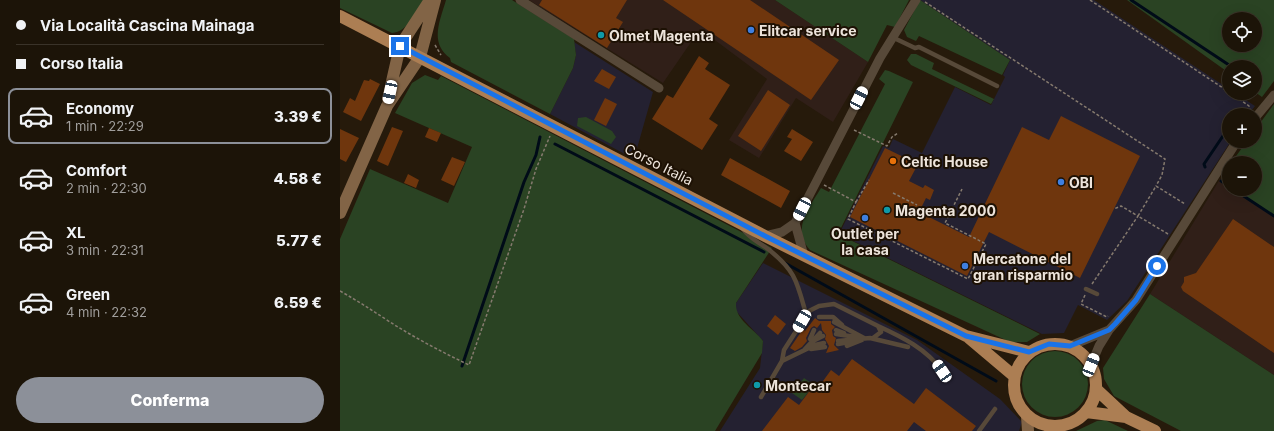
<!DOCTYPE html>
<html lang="it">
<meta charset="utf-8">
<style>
body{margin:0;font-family:Inter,sans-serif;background:#251d12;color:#f1f3f6;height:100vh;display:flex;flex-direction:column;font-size:15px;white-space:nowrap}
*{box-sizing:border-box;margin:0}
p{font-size:13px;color:#a09e9c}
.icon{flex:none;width:22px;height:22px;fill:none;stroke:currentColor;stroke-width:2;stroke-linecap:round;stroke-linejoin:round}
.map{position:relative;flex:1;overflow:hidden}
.sheet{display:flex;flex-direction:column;background:#1c1408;width:340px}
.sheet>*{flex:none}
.hud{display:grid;align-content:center;height:88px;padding:0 16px;background:#1c1408}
.controls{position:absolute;left:882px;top:12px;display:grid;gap:8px}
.controls a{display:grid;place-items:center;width:40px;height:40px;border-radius:50%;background:#1c1408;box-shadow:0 4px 16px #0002,0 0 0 1px #3a3329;font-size:20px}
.end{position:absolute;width:18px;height:18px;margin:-9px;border:5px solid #1a73e8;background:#fff;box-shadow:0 0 0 2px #fff}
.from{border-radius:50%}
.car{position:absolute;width:12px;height:24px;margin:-12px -6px;border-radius:5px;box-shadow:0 0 3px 1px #0007;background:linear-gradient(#fff 24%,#345 0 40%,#fff 0 76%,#345 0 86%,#fff 0)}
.hud b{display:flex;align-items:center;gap:14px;height:38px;font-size:15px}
.hud b+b{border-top:1px solid #3a3329}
.hud i{width:10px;height:10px;background:#f1f3f6}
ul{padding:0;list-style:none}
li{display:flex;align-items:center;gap:12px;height:56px;margin:0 8px 6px;padding:0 8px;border:2px solid transparent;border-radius:8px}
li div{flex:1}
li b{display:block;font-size:15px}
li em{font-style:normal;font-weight:800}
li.active{border-color:#8c9099}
li>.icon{width:36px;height:36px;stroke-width:1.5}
.primary-button{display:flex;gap:8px;margin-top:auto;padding:8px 16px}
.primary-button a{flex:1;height:46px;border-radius:24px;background:#8c9099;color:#fff;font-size:16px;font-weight:800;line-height:46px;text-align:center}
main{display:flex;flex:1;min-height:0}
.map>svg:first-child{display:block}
.commercial{fill:#242131}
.industrial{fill:#301f18}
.green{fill:#2a4323;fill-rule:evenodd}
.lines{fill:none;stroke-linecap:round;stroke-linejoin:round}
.stream{stroke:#000b18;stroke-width:3}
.building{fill:#6f360d}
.path{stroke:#857a6e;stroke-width:1.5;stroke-dasharray:3 2;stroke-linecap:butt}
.lane{stroke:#574939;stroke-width:4.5}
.street{stroke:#574939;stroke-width:9}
.secondary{stroke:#826446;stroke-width:12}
.primary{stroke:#ac7e53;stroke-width:12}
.route{stroke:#1a73e8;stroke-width:5}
.shop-dot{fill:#3f7fe0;stroke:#1d1104;stroke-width:1.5}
.culture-dot{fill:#0f9aa8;stroke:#1d1104;stroke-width:1.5}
.food-dot{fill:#e8710a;stroke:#1d1104;stroke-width:1.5}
.labels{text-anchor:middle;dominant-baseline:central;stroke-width:4;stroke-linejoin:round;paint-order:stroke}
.poi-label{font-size:14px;font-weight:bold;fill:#ede4db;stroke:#1d1104;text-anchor:start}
.street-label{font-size:14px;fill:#ede4db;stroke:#1d1104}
</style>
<main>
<section class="sheet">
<div class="hud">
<b><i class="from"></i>Via Località Cascina Mainaga</b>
<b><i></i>Corso Italia</b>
</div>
<ul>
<li class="active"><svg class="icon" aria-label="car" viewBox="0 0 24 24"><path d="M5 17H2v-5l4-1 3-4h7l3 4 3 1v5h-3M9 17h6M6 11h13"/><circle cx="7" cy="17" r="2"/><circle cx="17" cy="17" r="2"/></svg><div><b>Economy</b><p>1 min · 22:29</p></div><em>3.39 €</em></li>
<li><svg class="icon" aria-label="car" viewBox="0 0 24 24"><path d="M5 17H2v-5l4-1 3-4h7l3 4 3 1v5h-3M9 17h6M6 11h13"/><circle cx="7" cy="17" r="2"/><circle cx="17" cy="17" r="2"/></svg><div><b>Comfort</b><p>2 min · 22:30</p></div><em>4.58 €</em></li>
<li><svg class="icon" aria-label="car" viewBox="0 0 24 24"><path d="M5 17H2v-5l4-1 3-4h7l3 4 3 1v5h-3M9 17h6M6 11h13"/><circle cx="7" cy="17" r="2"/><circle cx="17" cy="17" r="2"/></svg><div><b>XL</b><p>3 min · 22:31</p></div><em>5.77 €</em></li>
<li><svg class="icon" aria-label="car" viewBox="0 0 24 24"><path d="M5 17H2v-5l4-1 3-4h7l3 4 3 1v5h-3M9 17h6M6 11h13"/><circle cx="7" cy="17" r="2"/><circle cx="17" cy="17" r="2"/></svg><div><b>Green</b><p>4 min · 22:32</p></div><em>6.59 €</em></li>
</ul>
<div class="primary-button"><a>Conferma</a></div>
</section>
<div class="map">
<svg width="934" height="431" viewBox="0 0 934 431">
<rect width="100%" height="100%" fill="#261a0b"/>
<!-- commercial -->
<path class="commercial" d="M580,0H754L889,89V93H895L915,106L908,115H889V141H891L787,301L767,320L738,305L724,333L702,334L499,234L543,146L549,148L553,139L582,153L615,87L651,105L665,77L663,75L670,60Z
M234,42L313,92L294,159L210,114L233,68L236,55Z
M423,263L577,340L660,399L682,422L679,431H380L420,368L423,341L396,311V303Z"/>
<!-- industrial -->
<path class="industrial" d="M189,0H435L528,62L493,122L456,98L419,158L389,140L427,79L360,29L323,83Z
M880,179L889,185V189H895L934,216V375L810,294Z"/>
<!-- green -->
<path class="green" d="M0,0H85C77,11 68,32 52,33L0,8Z
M106,0H172L234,39L236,55L233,68L210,114L111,62L110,58C89,43 100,21 106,0Z
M435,0H569L555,27L547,25L528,62Z
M580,0L670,60L662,75L579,36L576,41L567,37L564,30Z
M787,0H934V81L922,97L915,92V67H889V73ZM889,19H915V45H889Z
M571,54H576L594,63L592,69L654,99L651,104L571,65L567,60Z
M545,70L549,71L573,82L498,234L700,334L687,342H670L470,250C451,229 469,208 481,188L489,192L545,84L539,79Z
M85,75L98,80L101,76L432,248L396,303C395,320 413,328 423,341L422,353L375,431H0V239L30,169L108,203L132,147L55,113L72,83Z
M934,104V216L895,189H915V163H891L907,141H915V130Z
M246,117L272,131L276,137L271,144L237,126L238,118Z
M810,294L934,375V431H841L774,396L764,379L763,368Z
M682 384a33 33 0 1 1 66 0a33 33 0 1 1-66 0Z
M464,378L474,385L462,400L452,393Z
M765,420L788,431H736L757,421Z"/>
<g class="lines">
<!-- stream -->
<path class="stream" d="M791,0L892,67
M915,82L918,85L916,88
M215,144L424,252
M865,167L864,164L889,127
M881,181L889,186
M893,189L934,216
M445,263L656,381
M122,366L184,182L196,155L200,137"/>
</g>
<!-- building -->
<path class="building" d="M202,0H287L276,18L283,22L267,48L199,5Z
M323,0H410L499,60L471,100Z
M359,56L369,63L365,69L390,85L369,119L378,125L362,150L312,119L327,95L333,98Z
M262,69L276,77L269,89L254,81Z
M30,79L40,84L21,121L3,112L10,98L15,101L24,80L29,81Z
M428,90L450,105L421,151L398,136Z
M265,98L277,104L266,126L254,120Z
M721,116L800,156L740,278L649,232L627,276L510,217L545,148L578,164L569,181L583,188L585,185L594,190L590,200L586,198L579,212L629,237L682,127L709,140Z
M52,127L63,131L48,166L37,161Z
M89,128L101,133L97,142L85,137Z
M0,129L19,138L6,162L0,159Z
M452,129L473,142L461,161L444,151L452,139L447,137Z
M112,157L125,162L114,186L101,180Z
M390,158L450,191L441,208L381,175Z
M68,174L79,180L76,188L64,183Z
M893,219L934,247V353L843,291L841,287L844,282V277L856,273Z
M435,315L446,324L438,335L427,326Z
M475,318L479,321H491V324L495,327L492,330L493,336L496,338L494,345L499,350L486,353L489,346L485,339L486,335L482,330L481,323L477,328L474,326L471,328L466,338L467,341L462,347L455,351L450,348L463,329L465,331Z
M512,359L574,404L586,388L636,426L632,431H586L574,422L567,431H422L448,397L459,405L474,385L478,388L491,370L499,376Z"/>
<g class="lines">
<!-- path -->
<path class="path" d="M750,0L889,92
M585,2L825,159L822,175L816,186
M95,45L101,55
M891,93L909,106L910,109
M514,130L547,146L552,137L558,133
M484,185L516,202L508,219L628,279L646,244L605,223L622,189
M553,193L577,205
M516,202L529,180
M581,208L595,216L599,209L609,214
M828,234L798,216L816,186L845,204
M752,284L798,216L781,206L774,209
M0,291C18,301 33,311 50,322C75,338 102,352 129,365L184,209L196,169L210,136
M745,295L741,304L767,317L768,316"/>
<!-- lane -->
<path class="lane" d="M554,38L575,48L579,47L657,86
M402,228C410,239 417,241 428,249C456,271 457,282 466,314
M746,289L757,294
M479,317H493L502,325
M494,322L524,338
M496,330L504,333
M496,334L516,337
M533,338L541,332L538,326C562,337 587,349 602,371
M470,339L474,330
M473,341L483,336
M498,341L530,338L568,347
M498,344L509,342
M507,346L522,340
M465,349L480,333
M471,349L485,347
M442,361L475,345L484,343
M421,397L442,361L444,350L469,311L479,306L494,304L538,326
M639,431L655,409"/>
<!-- street -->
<path class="street" d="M180,0L319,88
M915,118L934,95
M455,223L464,256
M425,236L442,232L455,223L540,58L576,0
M730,346L769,330
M751,365L759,346L769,330L796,300L897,141"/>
<!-- secondary -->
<path class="secondary" d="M48,99L60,46L90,0
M0,213L47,106L80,57L95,0
M687,416L688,431
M710,431L713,426"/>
<!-- primary -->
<path class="primary" d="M0,16L425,236L626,336L689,352
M629,338L674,376
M674 385a41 41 0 1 1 82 0a41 41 0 1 1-82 0Z
M756,389L786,417L815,431
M746,412L786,417"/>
</g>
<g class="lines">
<!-- route -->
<path class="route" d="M60,46L425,236L626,336L689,352L709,344L730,346L769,330L775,324L796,300L817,266"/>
</g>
<!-- markers -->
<g class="shop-dot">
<circle cx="411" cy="30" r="4"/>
<circle cx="721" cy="182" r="4"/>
<circle cx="525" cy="218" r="4"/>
<circle cx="625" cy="266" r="4"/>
</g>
<g class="culture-dot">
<circle cx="261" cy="35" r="4"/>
<circle cx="547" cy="210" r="4"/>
<circle cx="417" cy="385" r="4"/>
</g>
<circle class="food-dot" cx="553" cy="161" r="4"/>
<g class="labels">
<!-- poi labels -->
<g class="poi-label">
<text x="419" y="30">Elitcar service</text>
<text x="269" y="35">Olmet Magenta</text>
<text x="561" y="161">Celtic House</text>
<text x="729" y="182">OBI</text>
<text x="555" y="210">Magenta 2000</text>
<text x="525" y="233" text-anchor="middle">Outlet per<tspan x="525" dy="16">la casa</tspan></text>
<text x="633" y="258">Mercatone del<tspan x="633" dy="16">gran risparmio</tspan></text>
<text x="425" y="385">Montecar</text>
</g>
<!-- street labels -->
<g class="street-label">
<text transform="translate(319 164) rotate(27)">Corso Italia</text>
</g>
</g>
</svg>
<div class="controls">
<a><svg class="icon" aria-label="locate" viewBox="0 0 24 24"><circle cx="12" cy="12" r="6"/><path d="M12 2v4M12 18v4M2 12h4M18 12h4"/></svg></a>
<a><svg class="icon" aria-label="layers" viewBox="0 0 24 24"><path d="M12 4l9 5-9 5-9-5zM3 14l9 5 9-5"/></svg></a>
<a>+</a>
<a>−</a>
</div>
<i class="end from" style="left:817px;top:266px"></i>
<i class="end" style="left:60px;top:46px"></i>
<i class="car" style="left:50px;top:92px;rotate:192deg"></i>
<i class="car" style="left:519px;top:98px;rotate:27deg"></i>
<i class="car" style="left:462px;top:209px;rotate:207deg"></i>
<i class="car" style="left:462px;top:321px;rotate:210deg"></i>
<i class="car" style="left:751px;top:365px;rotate:22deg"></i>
<i class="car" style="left:602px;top:371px;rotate:326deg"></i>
</div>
</main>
